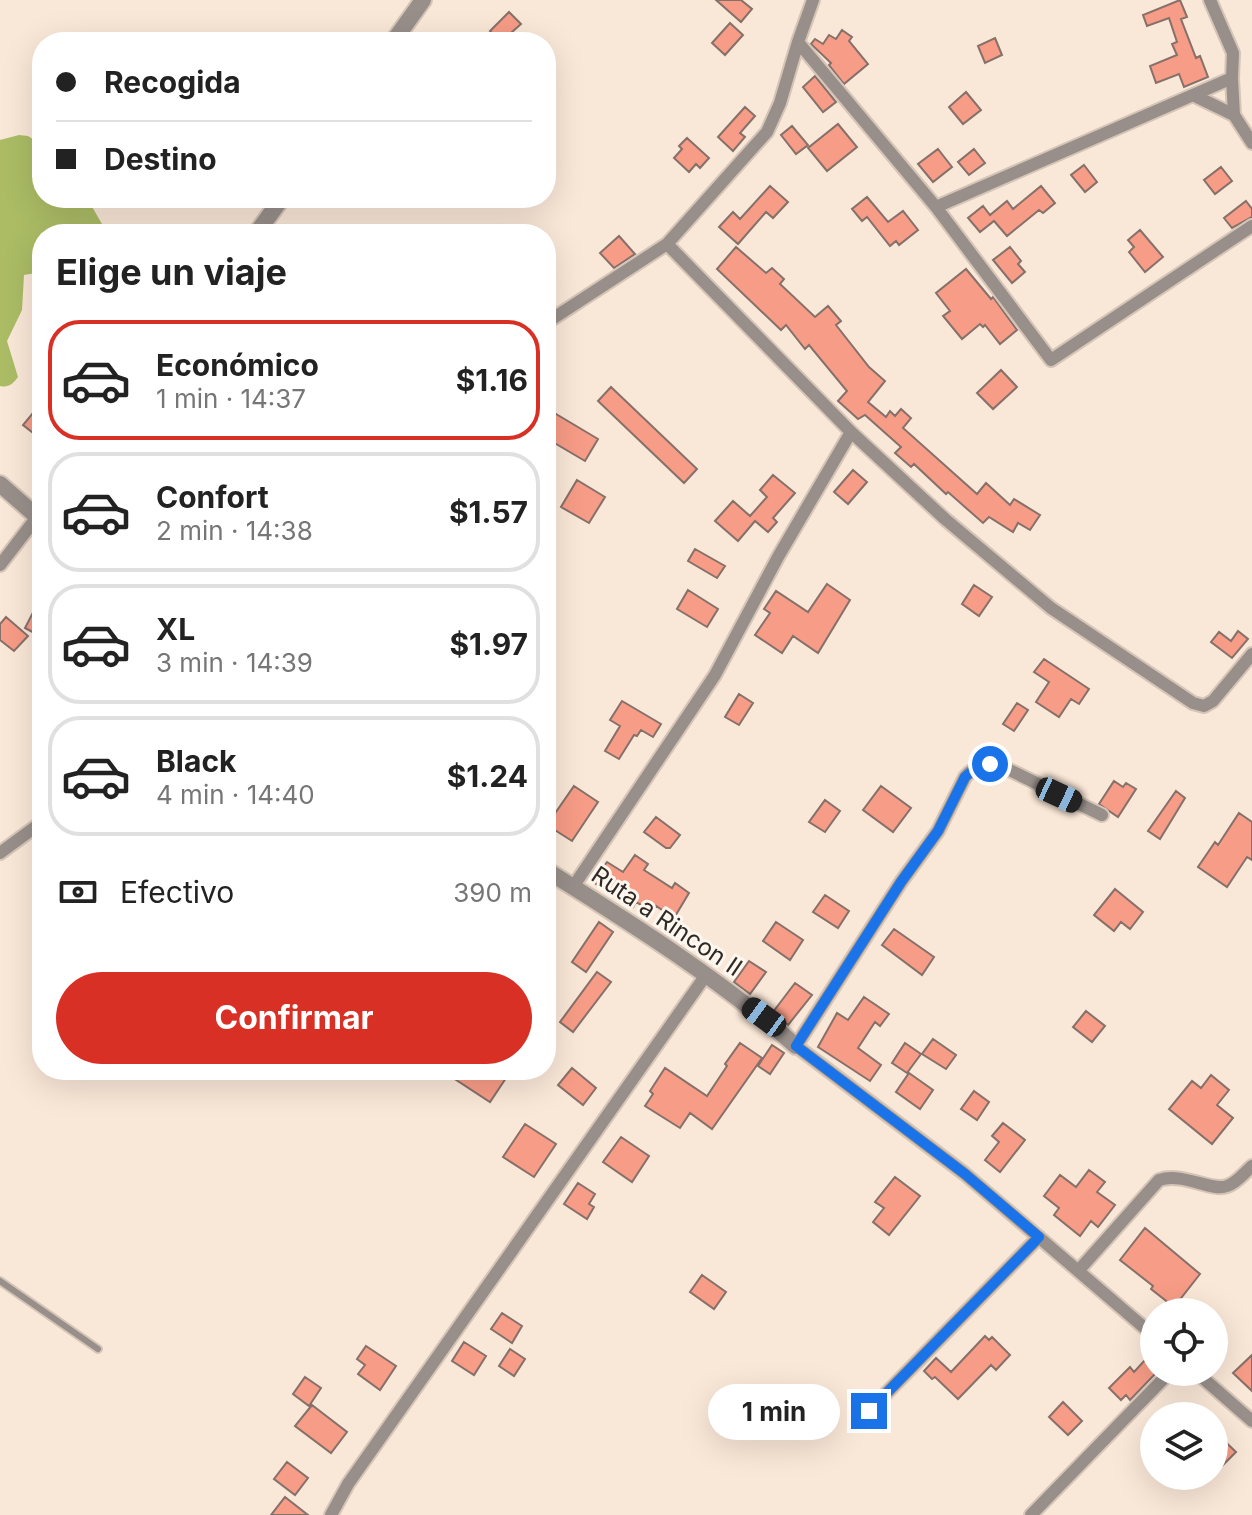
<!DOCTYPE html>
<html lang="es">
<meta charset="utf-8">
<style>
body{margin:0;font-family:Inter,sans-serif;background:#f2f2f2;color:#222;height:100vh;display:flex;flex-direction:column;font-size:30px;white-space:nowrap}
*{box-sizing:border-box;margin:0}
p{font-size:26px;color:#767676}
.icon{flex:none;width:44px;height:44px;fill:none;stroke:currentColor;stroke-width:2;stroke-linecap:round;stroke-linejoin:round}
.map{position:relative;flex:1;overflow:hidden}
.panel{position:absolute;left:32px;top:224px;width:524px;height:856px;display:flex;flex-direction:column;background:#fff;border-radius:32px;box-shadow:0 8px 32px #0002}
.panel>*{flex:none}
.guide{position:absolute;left:32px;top:32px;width:524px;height:176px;border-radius:32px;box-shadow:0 8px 32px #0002;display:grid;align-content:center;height:176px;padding:0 24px;background:#fff}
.fabs{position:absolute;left:1140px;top:1298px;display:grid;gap:16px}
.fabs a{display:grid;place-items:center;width:88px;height:88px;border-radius:50%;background:#fff;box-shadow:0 8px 32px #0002;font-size:40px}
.end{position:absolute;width:36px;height:36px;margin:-18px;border:10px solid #1a73e8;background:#fff;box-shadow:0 0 0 4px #fff}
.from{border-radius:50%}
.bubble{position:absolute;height:56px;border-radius:28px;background:#fff;box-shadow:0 8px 32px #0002;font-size:26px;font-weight:700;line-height:56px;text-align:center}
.car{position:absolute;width:24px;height:48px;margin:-24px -12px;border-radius:10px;box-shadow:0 0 6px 2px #0007;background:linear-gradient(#222 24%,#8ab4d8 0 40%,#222 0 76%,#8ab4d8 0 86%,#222 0)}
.guide b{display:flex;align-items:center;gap:28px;height:76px;font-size:30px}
.guide b+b{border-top:2px solid #e0e0e0}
.guide i{width:20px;height:20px;background:#222}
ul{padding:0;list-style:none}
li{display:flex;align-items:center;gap:24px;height:120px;margin:0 16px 12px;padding:0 8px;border:4px solid #e0e0e0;border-radius:32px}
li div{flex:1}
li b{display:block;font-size:30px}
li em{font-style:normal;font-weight:700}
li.current{border-color:#d93025}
li>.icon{width:72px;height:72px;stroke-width:1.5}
h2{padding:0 24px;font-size:36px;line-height:96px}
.pay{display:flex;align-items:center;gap:20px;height:88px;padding:0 24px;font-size:30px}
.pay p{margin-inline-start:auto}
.cta{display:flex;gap:16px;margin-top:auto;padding:16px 24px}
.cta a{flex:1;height:92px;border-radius:48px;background:#d93025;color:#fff;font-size:32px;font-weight:700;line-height:92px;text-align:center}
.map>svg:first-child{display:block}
.forest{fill:#abbc65}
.building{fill:#f79c86;stroke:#86706a;stroke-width:2}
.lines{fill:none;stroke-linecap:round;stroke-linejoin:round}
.service-casing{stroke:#d5c5b7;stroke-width:10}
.minor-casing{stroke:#d5c5b7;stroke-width:16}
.tertiary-casing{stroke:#d5c5b7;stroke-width:20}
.service{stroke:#988f8a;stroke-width:6}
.minor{stroke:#988f8a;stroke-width:12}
.tertiary{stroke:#988f8a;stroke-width:16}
.route{stroke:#1a73e8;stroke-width:10}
.labels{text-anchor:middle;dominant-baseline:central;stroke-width:6;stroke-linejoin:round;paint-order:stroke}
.street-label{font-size:24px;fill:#2f2923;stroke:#fef7f0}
</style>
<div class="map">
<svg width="1252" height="1515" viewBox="0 0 1252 1515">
<rect width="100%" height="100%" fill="#f9e7d7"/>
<!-- forest -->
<path class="forest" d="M19,135L28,136L42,145V198H87L102,224L104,234H42V272L24,275L22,310L7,341L18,377C13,384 8,388 0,386V140Z"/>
<!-- building -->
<path class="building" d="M716,0H741L752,9L741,22Z
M1180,0L1187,17L1181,19L1196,58L1200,56L1208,77L1184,87L1179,74L1156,83L1150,66L1177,55L1172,44L1177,42L1169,18L1147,26L1143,15Z
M509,12L521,24L501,42L490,31Z
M730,23L743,35L725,55L712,43Z
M842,30L852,37L849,41L868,64L844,84L829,65L831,63L811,44L815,39L823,44L829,35L836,39Z
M995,38L1002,55L985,63L978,46Z
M815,76L836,102L823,112L803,87Z
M966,92L981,110L963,124L949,107Z
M745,107L755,116L740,133L745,137L733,151L718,137Z
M838,124L857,147L827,171L808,148Z
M792,126L808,145L796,154L781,135Z
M687,138L709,158L700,168L696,164L689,172L674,158L682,149L679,146Z
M938,149L952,167L933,182L918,164Z
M974,149L985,163L969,175L958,162Z
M1084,165L1097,182L1085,192L1071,175Z
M1221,167L1232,181L1215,194L1204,180Z
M770,186L788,202L773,218L766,212L738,244L719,227L733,212L740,219Z
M1041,186L1055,203L1043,213L1039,210L1007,236L994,221L980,232L968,218L983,206L990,215L1007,201L1013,209Z
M867,197L888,222L903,211L918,230L899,245L896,241L890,246L867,217L862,221L852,209Z
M1246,201L1252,209V217L1232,228L1224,218Z
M1140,230L1163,257L1145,272L1129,252L1134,247L1128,240Z
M619,236L635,254L614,268L600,253Z
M736,247L766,273L772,268L784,279L780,284L815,317L828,306L841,321L836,325L869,367L885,381L868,402L886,417L890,411L895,416L901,409L911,418L903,428L977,494L986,483L1010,505L1014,499L1040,515L1030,530L1018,523L1013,532L989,517L983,523L948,492L946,494L914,464L911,467L895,453L901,447L865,415L858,419L838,401L847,391L809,345L805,349L786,325L781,330L717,269Z
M1010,247L1021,261L1018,264L1025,272L1012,283L993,260Z
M966,269L991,299L993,297L1017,330L1000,344L985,325L983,327L980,324L962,339L943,316L950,311L936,293Z
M1001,370L1017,387L993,409L977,393Z
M611,387L697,469L684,483L598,401Z
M42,402V440L23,425Z
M546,408L598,439L585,461L546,438Z
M853,470L867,482L848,504L834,492Z
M773,475L795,493L773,518L777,522L768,532L755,521L738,541L715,521L733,501L750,516L767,497L760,490Z
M577,480L605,497L589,523L561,507Z
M695,549L725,566L717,578L688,561Z
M827,584L850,600L818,653L793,636L782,653L755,635L770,613L764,609L776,591L808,612Z
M974,585L992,597L979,616L962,604Z
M688,590L718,609L707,627L677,609Z
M42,595V637L25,628Z
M6,617L28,636L14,651L0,640V624Z
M1238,631L1248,639L1232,658L1211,642L1219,632L1231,641Z
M1044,659L1089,689L1079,704L1071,699L1059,717L1036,702L1049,682L1034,672Z
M739,694L753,703L739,725L725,717Z
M622,701L661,724L653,737L641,730L637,736L634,735L619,759L605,751L620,726L610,720Z
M1017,703L1028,710L1014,731L1003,724Z
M1114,781L1123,787L1126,783L1136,789L1118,817L1099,804Z
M574,786L598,802L572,841L547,825Z
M881,786L911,808L893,832L863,810Z
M1176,791L1185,798L1160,839L1148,831Z
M825,800L840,811L825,832L809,822Z
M1239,813L1252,822V860L1247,857L1227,887L1198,867L1215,842L1218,845Z
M656,817L680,835L670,848H666L644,832Z
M635,855L648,864L644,870L672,888L675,883L689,893L674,918L656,906L652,912L636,902L633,907L593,882L607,862L623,872Z
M1115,889L1143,912L1130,929L1121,922L1114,931L1094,915Z
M825,895L849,911L838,928L813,912Z
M599,922L613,932L586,972L572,962Z
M776,922L803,940L790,960L763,941Z
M894,929L934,957L922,975L882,945Z
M749,961L766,972L750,994L734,982Z
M597,972L611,982L573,1032L560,1022Z
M795,983L812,995L788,1025L773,1012Z
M864,997L889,1014L880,1026L875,1022L858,1048L881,1065L870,1081L818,1047L837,1013L848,1020Z
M1086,1011L1105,1026L1092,1042L1073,1027Z
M933,1039L956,1055L946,1069L922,1054Z
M740,1043L762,1058L712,1129L690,1113L680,1128L645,1106L653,1094L650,1091L665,1068L707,1096L727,1066L725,1064Z
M905,1043L921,1054L907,1073L892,1063Z
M772,1045L784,1053L770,1074L758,1066Z
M572,1068L596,1088L583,1105L558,1085Z
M441,1070H493L506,1078L490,1102Z
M909,1073L933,1090L920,1109L896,1092Z
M1211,1075L1229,1090L1217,1105L1233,1118L1212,1144L1169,1109L1192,1081L1201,1088Z
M974,1091L989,1102L977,1120L961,1109Z
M1003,1123L1025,1140L1000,1172L985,1160L999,1142L992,1136Z
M525,1124L556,1144L534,1177L503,1157Z
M621,1137L649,1156L632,1182L603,1162Z
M1089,1170L1105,1182L1097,1192L1115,1205L1098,1227L1091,1221L1080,1236L1054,1215L1059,1208L1044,1196L1060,1175L1076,1187Z
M895,1177L920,1196L889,1235L873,1222L884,1208L875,1202Z
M578,1183L595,1194L589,1204L594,1207L587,1219L564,1204Z
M1145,1228L1200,1274L1174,1307L1151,1289L1153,1286L1120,1260Z
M702,1275L726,1292L714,1309L690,1292Z
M502,1313L522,1326L512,1343L491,1329Z
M985,1336L989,1340L992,1337L1010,1355L996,1370L991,1365L958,1399L935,1377L932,1379L924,1371L936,1358L951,1372Z
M464,1342L486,1356L474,1375L452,1361Z
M366,1346L396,1366L380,1390L358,1374L365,1365L357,1359Z
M510,1349L525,1359L514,1376L499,1366Z
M1252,1355V1391L1233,1373Z
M1145,1360L1154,1372H1157L1130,1400L1126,1395L1121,1400L1109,1388L1130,1367L1134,1372Z
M305,1377L321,1388L309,1406L293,1394Z
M1063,1402L1082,1421L1068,1435L1049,1417Z
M312,1405L347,1432L331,1453L295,1426Z
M1214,1431L1236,1452L1214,1474Z
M287,1462L308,1478L295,1495L274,1479Z
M285,1497L308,1515H271Z"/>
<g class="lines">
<defs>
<path id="service" d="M0,1281L98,1349"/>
<path id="minor" d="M1210,0L1233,53L1232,78
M798,42L813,0
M1193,95L1234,115
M936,207L1051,360L1252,226
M667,244L767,132L780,103L798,42L936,207L1232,78L1234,115L1252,143
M546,323L667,244L851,432L945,519L1051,608L1193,703L1204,706L1213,701L1252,654
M0,565L37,517
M1102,815L997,764C983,763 974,767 965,777L938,831L901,882L796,1046L965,1174L1154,1336
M0,853L42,822
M573,887L715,675L778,557L851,432
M1079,1270L1159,1180C1184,1172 1211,1192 1227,1186C1237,1183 1245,1172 1252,1166
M1196,1372L1252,1421
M869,1411L1039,1237
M331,1515L348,1484L706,975
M1031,1515L1170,1372"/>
<path id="tertiary" d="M393,42L423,0
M256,234L282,198
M0,484L42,521
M546,870C632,924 720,979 796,1046"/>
</defs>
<!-- service casing -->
<use href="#service" class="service-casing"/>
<!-- minor casing -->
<use href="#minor" class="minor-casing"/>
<!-- tertiary casing -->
<use href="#tertiary" class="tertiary-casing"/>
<!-- service -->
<use href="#service" class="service"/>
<!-- minor -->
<use href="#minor" class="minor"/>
<!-- tertiary -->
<use href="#tertiary" class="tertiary"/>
</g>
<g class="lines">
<!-- route -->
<path class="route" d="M869,1411L1039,1237L965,1174L796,1046L901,882L938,831L965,777L977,767L990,764"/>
</g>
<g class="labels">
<!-- street labels -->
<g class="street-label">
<text transform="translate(667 921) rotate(34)">Ruta a Rincon II</text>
</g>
</g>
</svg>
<div class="fabs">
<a><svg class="icon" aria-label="locate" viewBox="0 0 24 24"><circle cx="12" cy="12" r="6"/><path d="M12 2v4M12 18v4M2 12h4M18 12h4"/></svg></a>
<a><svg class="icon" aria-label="layers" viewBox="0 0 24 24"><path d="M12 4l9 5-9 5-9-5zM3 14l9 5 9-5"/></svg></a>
</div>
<i class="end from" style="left:990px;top:764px"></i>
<i class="end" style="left:869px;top:1411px"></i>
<div class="bubble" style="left:708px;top:1384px;width:132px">1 min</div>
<i class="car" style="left:1059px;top:795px;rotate:115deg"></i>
<i class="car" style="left:764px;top:1017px;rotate:306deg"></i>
<div class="guide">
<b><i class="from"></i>Recogida</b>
<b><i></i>Destino</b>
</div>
<section class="panel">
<h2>Elige un viaje</h2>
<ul>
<li class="current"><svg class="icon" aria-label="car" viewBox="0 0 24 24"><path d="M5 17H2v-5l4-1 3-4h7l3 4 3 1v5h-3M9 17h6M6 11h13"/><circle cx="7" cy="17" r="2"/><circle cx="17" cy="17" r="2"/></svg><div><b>Económico</b><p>1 min · 14:37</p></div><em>$1.16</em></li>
<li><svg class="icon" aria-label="car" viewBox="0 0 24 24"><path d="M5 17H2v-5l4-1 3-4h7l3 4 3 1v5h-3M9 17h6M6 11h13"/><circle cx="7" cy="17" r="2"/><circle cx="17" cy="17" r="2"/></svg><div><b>Confort</b><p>2 min · 14:38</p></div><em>$1.57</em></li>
<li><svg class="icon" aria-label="car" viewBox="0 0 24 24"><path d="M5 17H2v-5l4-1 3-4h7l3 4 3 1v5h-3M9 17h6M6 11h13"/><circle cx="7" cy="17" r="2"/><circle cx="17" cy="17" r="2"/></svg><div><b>XL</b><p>3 min · 14:39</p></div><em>$1.97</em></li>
<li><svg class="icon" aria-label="car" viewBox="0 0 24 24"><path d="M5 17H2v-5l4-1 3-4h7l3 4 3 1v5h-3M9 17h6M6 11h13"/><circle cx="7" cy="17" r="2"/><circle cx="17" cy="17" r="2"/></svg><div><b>Black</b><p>4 min · 14:40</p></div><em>$1.24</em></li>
</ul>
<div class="pay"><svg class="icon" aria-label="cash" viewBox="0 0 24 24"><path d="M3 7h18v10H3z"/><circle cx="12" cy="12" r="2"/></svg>Efectivo<p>390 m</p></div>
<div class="cta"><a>Confirmar</a></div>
</section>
</div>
